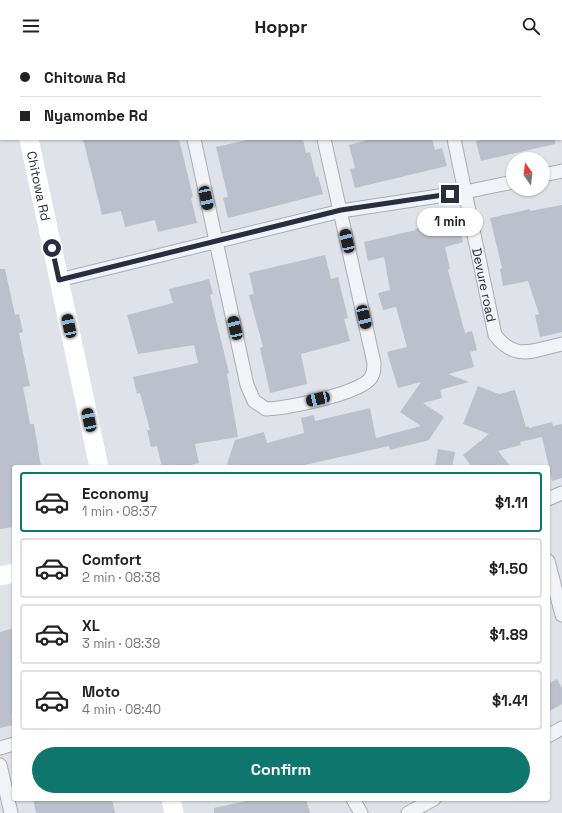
<!DOCTYPE html>
<meta charset="utf-8">
<style>
body{margin:0;font-family:"Space Grotesk",sans-serif;background:#f2f2f2;color:#222;height:100vh;display:flex;flex-direction:column;font-size:15px;white-space:nowrap}
*{box-sizing:border-box;margin:0}
p{font-size:13px;color:#767676}
.icon{flex:none;width:22px;height:22px;fill:none;stroke:currentColor;stroke-width:2;stroke-linecap:round;stroke-linejoin:round}
.map{position:relative;flex:1;overflow:hidden}
.drawer{position:absolute;left:12px;top:413px;width:538px;height:336px;display:flex;flex-direction:column;background:#fff;border-radius:4px;box-shadow:0 1px 3px #0004}
.drawer>*{flex:none}
.banner{position:absolute;left:0px;top:0px;width:562px;height:88px;box-shadow:0 1px 3px #0004;display:grid;align-content:center;height:88px;padding:0 20px;background:#fff}
.needle{width:26px;rotate:346deg}
.fabs{position:absolute;left:506px;top:100px;display:grid;gap:8px}
.fabs a{display:grid;place-items:center;width:44px;height:44px;border-radius:50%;background:#fff;box-shadow:0 1px 3px #0004;font-size:20px}
.end{position:absolute;width:18px;height:18px;margin:-9px;border:5px solid #282d40;background:#fff;box-shadow:0 0 0 2px #fff}
.from{border-radius:50%}
.bubble{position:absolute;height:28px;border-radius:14px;background:#fff;box-shadow:0 1px 3px #0004;font-size:13px;font-weight:600;line-height:28px;text-align:center}
.car{position:absolute;width:12px;height:24px;margin:-12px -6px;border-radius:5px;box-shadow:0 0 3px 1px #0007;background:linear-gradient(#222 24%,#8ab4d8 0 40%,#222 0 76%,#8ab4d8 0 86%,#222 0)}
.banner b{display:flex;align-items:center;gap:14px;height:38px;font-size:15px}
.banner b+b{border-top:1px solid #e0e0e0}
.banner i{width:10px;height:10px;background:#222}
ul{padding:7px 0 0;list-style:none}
li{display:flex;align-items:center;gap:12px;height:60px;margin:0 8px 6px;padding:0 12px;border:2px solid #e0e0e0;border-radius:4px}
li div{flex:1}
li b{display:block;font-size:15px}
li em{font-style:normal;font-weight:600}
li.active{border-color:#0f766e}
li>.icon{width:36px;height:36px;stroke-width:1.5}
.cta{display:flex;gap:8px;margin-top:auto;padding:8px 20px}
.cta a{flex:1;height:46px;border-radius:24px;background:#0f766e;color:#fff;font-size:16px;font-weight:600;line-height:46px;text-align:center}
header{display:flex;justify-content:space-between;align-items:center;height:52px;padding:0 20px;background:#fff;font-size:18px;font-weight:600}
.map>svg:first-child{display:block}
.building{fill:#bcc0cc}
.lines{fill:none;stroke-linecap:round;stroke-linejoin:round}
.street-casing{stroke:#a8acb6;stroke-width:15}
.street{stroke:#f2f3f7;stroke-width:13}
.secondary{stroke:#fff;stroke-width:19}
.route{stroke:#282d40;stroke-width:5}
.labels{text-anchor:middle;dominant-baseline:central;stroke-width:3;stroke-linejoin:round;paint-order:stroke}
.street-label{font-size:13px;fill:#282d40;stroke:#eef1f6}
</style>
<header><svg class="icon" aria-label="menu" viewBox="0 0 24 24"><path d="M4 6h16M4 12h16M4 18h16"/></svg>Hoppr<svg class="icon" aria-label="search" viewBox="0 0 24 24"><circle cx="10" cy="10" r="6"/><path d="M15 15l6 6"/></svg></header>
<div class="map">
<svg width="562" height="761" viewBox="0 0 562 761">
<rect width="100%" height="100%" fill="#dfe2e9"/>
<!-- building -->
<path class="building" d="M83,87H179L193,145L191,146L197,171L158,180L155,168L125,175L121,159L102,163Z
M251,87H303L306,101L310,100L316,125L318,124L323,142L228,166L223,146L228,145L216,95Z
M371,87H432L435,98L442,96L447,114L355,136L350,117L355,116L349,93Z
M485,87H555V92L481,109L476,89Z
M562,153V280L540,285L535,263L539,262L528,229L503,234L500,217L502,216L490,166L530,157V159Z
M457,166L463,190L445,195L450,217L448,218L465,281L472,279L477,298L470,300L474,315L448,322L469,330L440,338L442,346L423,351L444,365L429,388L390,398L389,394L296,415H226L235,388L264,380L267,391L304,381L301,366L314,363L315,369L370,356L376,386L421,374L400,360L421,330L398,336L387,300L407,295L396,255L383,258L378,241L390,238L384,205L368,209L364,190L416,178L415,177Z
M325,203L331,227L338,225L348,266L344,267L350,289L301,302L307,332L270,341L260,296L263,295L249,243L254,242L249,221Z
M0,217H5L15,263L19,262L23,280L19,281L30,334L23,335L30,372H34L41,415H14V475L0,477Z
M209,227L213,242L210,243L229,321L227,322L238,385L195,392L199,411L184,415H162L157,394L151,395L147,378H150L140,341L137,342L133,325L198,311L194,293L138,302L127,263L173,251L169,237Z
M478,334L499,342L515,338L526,375L529,374V376L552,370L553,374L562,372V426L552,429L542,385L520,390L521,393L498,399L511,415H472L463,403L489,382L463,372Z
M438,397L455,400L452,415H435Z
M14,576V663L11,664L13,673L0,676V580Z
M557,627L562,636V652L548,660V632Z
M33,747H112L115,761H36Z
M256,747H306L310,761H214V756Z"/>
<g class="lines">
<defs>
<g id="street">
<path d="M176,0L177,1"/>
<path d="M304,0L305,1"/>
<path d="M435,0V1"/>
<path d="M194,87L247,333L254,349L266,357C288,356 353,343 369,328C374,323 374,317 374,311L324,87"/>
<path id="s1" d="M454,87L495,283C516,310 534,298 562,292"/>
<path d="M543,123L562,119"/>
<path d="M59,228L341,159L465,140L513,130"/>
<path d="M548,447L562,441"/>
<path d="M548,509L562,563"/>
<path d="M548,684L562,676"/>
<path d="M0,696L14,692"/>
<path d="M0,713L11,761"/>
<path d="M353,747L361,761"/>
<path d="M408,761L434,747"/>
</g>
</defs>
<!-- street casing -->
<use href="#street" class="street-casing"/>
<!-- street -->
<use href="#street" class="street"/>
<!-- secondary -->
<g class="secondary">
<path d="M10,0V1"/>
<path id="s2" d="M29,87L99,415"/>
<path d="M0,524L14,521"/>
<path d="M171,747L174,761"/>
</g>
</g>
<g class="lines">
<!-- route -->
<path class="route" d="M52,196L59,228L341,158L450,142"/>
</g>
<g class="labels">
<!-- street labels -->
<g class="street-label">
<text stroke="none"><textPath href="#s2" startOffset="48">Chitowa Rd</textPath></text>
<text stroke="none"><textPath href="#s1" startOffset="149">Devure road</textPath></text>
</g>
</g>
</svg>
<div class="fabs">
<a><svg class="needle" viewBox="-14 -14 28 28"><path d="M0-13l5 13h-10z" fill="#e53935"/><path d="M0 13l5-13h-10z" fill="#767676"/></svg></a>
</div>
<i class="end from" style="left:52px;top:196px"></i>
<i class="end" style="left:450px;top:142px"></i>
<div class="bubble" style="left:417px;top:156px;width:66px">1 min</div>
<i class="car" style="left:206px;top:146px;rotate:168deg"></i>
<i class="car" style="left:347px;top:189px;rotate:347deg"></i>
<i class="car" style="left:364px;top:265px;rotate:167deg"></i>
<i class="car" style="left:69px;top:274px;rotate:348deg"></i>
<i class="car" style="left:235px;top:276px;rotate:347deg"></i>
<i class="car" style="left:318px;top:347px;rotate:257deg"></i>
<i class="car" style="left:89px;top:368px;rotate:348deg"></i>
<div class="banner">
<b><i class="from"></i>Chitowa Rd</b>
<b><i></i>Nyamombe Rd</b>
</div>
<section class="drawer">
<ul>
<li class="active"><svg class="icon" aria-label="car" viewBox="0 0 24 24"><path d="M5 17H2v-5l4-1 3-4h7l3 4 3 1v5h-3M9 17h6M6 11h13"/><circle cx="7" cy="17" r="2"/><circle cx="17" cy="17" r="2"/></svg><div><b>Economy</b><p>1 min · 08:37</p></div><em>$1.11</em></li>
<li><svg class="icon" aria-label="car" viewBox="0 0 24 24"><path d="M5 17H2v-5l4-1 3-4h7l3 4 3 1v5h-3M9 17h6M6 11h13"/><circle cx="7" cy="17" r="2"/><circle cx="17" cy="17" r="2"/></svg><div><b>Comfort</b><p>2 min · 08:38</p></div><em>$1.50</em></li>
<li><svg class="icon" aria-label="car" viewBox="0 0 24 24"><path d="M5 17H2v-5l4-1 3-4h7l3 4 3 1v5h-3M9 17h6M6 11h13"/><circle cx="7" cy="17" r="2"/><circle cx="17" cy="17" r="2"/></svg><div><b>XL</b><p>3 min · 08:39</p></div><em>$1.89</em></li>
<li><svg class="icon" aria-label="car" viewBox="0 0 24 24"><path d="M5 17H2v-5l4-1 3-4h7l3 4 3 1v5h-3M9 17h6M6 11h13"/><circle cx="7" cy="17" r="2"/><circle cx="17" cy="17" r="2"/></svg><div><b>Moto</b><p>4 min · 08:40</p></div><em>$1.41</em></li>
</ul>
<div class="cta"><a>Confirm</a></div>
</section>
</div>
